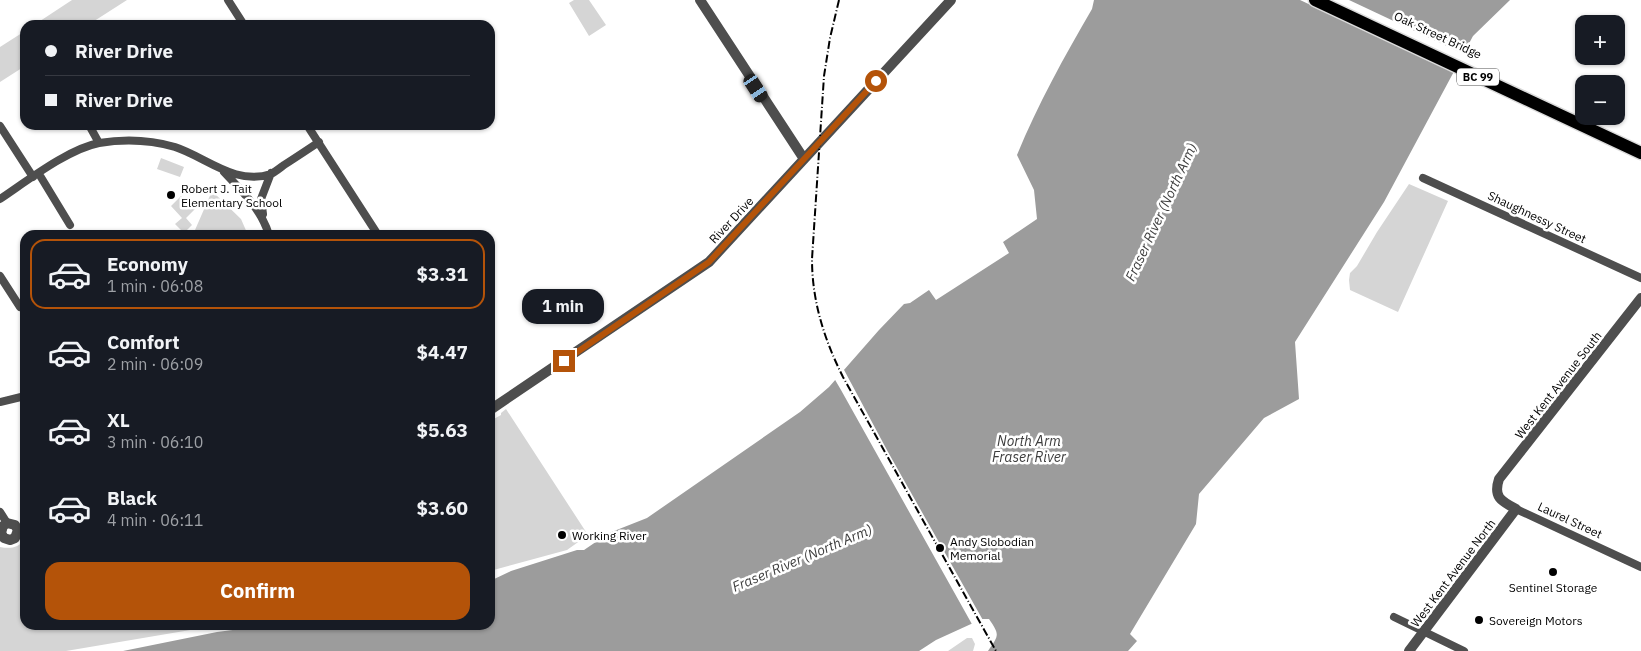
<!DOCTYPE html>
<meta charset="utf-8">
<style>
body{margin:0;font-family:"IBM Plex Sans",sans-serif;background:#242831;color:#f1f3f6;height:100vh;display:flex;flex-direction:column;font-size:19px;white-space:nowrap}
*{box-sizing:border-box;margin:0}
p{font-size:16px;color:#9ea1a6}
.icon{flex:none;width:28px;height:28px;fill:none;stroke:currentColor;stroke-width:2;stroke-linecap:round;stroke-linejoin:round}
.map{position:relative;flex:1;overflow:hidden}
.sheet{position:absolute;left:20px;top:230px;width:475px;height:400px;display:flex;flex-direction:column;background:#171b24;border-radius:15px;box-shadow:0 1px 4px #0004}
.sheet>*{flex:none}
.banner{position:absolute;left:20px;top:20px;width:475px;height:110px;border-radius:15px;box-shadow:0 1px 4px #0004;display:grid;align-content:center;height:110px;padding:0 25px;background:#171b24}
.buttons{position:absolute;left:1575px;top:15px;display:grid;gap:10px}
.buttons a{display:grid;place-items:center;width:50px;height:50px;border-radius:10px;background:#171b24;box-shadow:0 1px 4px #0004;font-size:25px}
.end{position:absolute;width:22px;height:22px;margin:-11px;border:6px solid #b45309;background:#fff;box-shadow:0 0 0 2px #fff}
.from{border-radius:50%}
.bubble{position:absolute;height:35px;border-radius:15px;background:#171b24;box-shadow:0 1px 4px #0004;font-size:16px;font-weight:700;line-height:35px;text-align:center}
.car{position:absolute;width:15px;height:30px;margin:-15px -8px;border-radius:6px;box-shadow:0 0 4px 1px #0007;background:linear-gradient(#222 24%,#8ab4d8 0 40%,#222 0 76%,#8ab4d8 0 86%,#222 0)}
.banner b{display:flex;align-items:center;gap:18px;height:48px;font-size:19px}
.banner b+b{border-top:1px solid #363941}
.banner i{width:12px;height:12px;background:#f1f3f6}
ul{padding:9px 0 0;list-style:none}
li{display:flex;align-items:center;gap:15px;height:70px;margin:0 10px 8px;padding:0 15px;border:2px solid transparent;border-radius:15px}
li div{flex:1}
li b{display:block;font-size:19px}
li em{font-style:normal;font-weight:700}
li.active{border-color:#b45309}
li>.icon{width:45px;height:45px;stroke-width:1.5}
.cta{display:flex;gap:10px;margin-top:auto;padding:10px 25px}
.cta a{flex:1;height:58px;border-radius:15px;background:#b45309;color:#fff;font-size:20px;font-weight:700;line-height:58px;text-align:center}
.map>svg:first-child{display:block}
.green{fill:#d5d5d5}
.water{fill:#9c9c9c}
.pier{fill:#fff}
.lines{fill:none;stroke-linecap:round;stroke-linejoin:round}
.trunk-casing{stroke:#dbdbdb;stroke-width:15}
.minor{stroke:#4e4e4e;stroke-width:8}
.tertiary{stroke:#4e4e4e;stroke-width:10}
.trunk{stroke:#000;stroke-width:12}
.rail{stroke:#000;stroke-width:2;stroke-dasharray:8 2.5 1 2.5;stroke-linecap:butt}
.route{stroke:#b45309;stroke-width:6}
.poi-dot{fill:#000;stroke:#fff;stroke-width:2}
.labels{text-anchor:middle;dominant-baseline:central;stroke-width:5;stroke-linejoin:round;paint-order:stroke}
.shield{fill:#fff;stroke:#4c4c4c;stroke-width:1}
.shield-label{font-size:11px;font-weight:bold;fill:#000}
.street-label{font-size:12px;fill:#000;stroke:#fff}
.poi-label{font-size:12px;fill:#000;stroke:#fff;text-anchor:start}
.water-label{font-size:14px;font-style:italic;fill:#3d3d3d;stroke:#fff}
</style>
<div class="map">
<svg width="1641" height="651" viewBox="0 0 1641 651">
<rect width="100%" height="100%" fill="#fff"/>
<!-- green -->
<path class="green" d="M72,0H127L88,25H34Z
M574,0H589L606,25L589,36L569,3Z
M25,31V66L0,82V47Z
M161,158L184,167L180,177L157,169Z
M1409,184L1448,201L1398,312L1350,290L1349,280L1350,273L1357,266L1377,232Z
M212,191L241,219L248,235H191L195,230Z
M181,196L195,209L186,218L192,225L184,233L175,224L182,218L171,206Z
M506,409L588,535L567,550L490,571V421L501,415V413Z
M25,539V625H220L66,651H0V547C11,549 18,548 25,539Z
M967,638H972L975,644L973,651H948Z"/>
<!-- water -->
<path class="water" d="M1094,0H1510L1473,36L1384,202L1295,342L1299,399L1264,418L1199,494L1196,524L1130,634L1137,641L1128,651H988C999,635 1000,635 989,619H982L936,640L919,651H123L217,632L271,625H490V581L511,571L577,550H584L609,533L647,518L800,412L829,387L879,330L904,304L910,303L929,290L936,300L1009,253L1003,242L1037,219L1034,190L1017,155C1038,104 1064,57 1092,9Z"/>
<!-- pier -->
<path class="pier" d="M1300,0H1349L1466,55L1456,73Z
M843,368L888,452L984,622L973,626L841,390L834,378Z"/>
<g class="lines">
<defs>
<path id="trunk" d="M1315,0L1641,153"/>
</defs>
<!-- trunk casing -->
<use href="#trunk" class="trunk-casing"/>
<!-- minor -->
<path class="minor" d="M228,0L244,25
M89,125L99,143
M307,125L378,235
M0,126L33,177
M224,172C243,192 261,209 269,235
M39,174L70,225
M1423,178L1641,278
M0,199C27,181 68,149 99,143C123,139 151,140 175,147C206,157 235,186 271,174C275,172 280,168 284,165C295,158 307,150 319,142
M263,214L261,199L271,173
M0,276L20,307
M0,402L25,396
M1516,509L1641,567
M0,512L7,523
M1394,617L1464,651"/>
<!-- tertiary -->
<path class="tertiary" d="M700,0L804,159
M490,410L709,262L951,0
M1,533L3,526L7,523L15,525L18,530
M1,533L4,538L10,540L15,538L18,530
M1409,651L1516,509C1501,501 1493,497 1499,479L1641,298"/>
<!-- trunk -->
<use href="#trunk" class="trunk"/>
<!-- rail -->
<path class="rail" d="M839,0L830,38L824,76L812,259C812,301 824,339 843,377L996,651"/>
</g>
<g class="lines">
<!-- route -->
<path class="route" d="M564,361L709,262L876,81"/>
</g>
<!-- markers -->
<g class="poi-dot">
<circle cx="171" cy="195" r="5"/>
<circle cx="562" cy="535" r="5"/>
<circle cx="940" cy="548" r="5"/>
<circle cx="1553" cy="572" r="5"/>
<circle cx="1479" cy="620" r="5"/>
</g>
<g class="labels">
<!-- shield labels -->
<rect class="shield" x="1457" y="68.5" width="42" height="17" rx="4"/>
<g class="shield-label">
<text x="1478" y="77">BC 99</text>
</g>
<!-- street labels -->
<g class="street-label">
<text transform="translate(1438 35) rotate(25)">Oak Street Bridge</text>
<text transform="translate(1537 217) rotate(25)">Shaughnessy Street</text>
<text transform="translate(731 220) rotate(-47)">River Drive</text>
<text transform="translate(1558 385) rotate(-52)">West Kent Avenue South</text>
<text transform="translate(1570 520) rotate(25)">Laurel Street</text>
<text transform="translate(1453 573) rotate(-53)">West Kent Avenue North</text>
</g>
<!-- poi labels -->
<g class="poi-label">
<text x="181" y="188">Robert J. Tait<tspan x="181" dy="14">Elementary School</tspan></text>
<text x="572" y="535">Working River</text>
<text x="950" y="541">Andy Slobodian<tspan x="950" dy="14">Memorial</tspan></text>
<text x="1553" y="587" text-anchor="middle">Sentinel Storage</text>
<text x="1489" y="620">Sovereign Motors</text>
</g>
<!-- water labels -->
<g class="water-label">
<text transform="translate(1161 212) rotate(-65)">Fraser River (North Arm)</text>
<text x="1029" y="441">North Arm<tspan x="1029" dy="16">Fraser River</tspan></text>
<text transform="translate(802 558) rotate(-23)">Fraser River (North Arm)</text>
</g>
</g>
</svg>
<div class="buttons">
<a>+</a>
<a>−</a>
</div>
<i class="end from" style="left:876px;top:81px"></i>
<i class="end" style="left:564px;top:361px"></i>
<div class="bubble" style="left:522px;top:289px;width:82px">1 min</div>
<i class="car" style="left:756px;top:88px;rotate:147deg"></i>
<div class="banner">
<b><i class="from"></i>River Drive</b>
<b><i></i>River Drive</b>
</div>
<section class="sheet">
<ul>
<li class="active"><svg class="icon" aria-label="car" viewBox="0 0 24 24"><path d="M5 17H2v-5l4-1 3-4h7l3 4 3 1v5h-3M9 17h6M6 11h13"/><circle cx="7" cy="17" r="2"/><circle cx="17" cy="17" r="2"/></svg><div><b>Economy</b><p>1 min · 06:08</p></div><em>$3.31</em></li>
<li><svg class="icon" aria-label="car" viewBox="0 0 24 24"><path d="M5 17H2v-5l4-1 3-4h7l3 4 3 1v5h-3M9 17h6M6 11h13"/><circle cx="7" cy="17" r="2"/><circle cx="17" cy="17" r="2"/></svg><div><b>Comfort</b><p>2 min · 06:09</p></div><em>$4.47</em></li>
<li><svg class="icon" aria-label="car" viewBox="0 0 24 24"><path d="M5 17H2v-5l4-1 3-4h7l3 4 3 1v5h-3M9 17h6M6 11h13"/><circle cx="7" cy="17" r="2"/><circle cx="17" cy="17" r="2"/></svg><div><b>XL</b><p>3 min · 06:10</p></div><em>$5.63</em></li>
<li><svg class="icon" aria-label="car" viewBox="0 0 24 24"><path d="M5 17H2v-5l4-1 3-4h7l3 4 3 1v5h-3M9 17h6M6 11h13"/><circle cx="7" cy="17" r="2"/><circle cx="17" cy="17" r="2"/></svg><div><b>Black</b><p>4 min · 06:11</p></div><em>$3.60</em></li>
</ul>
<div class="cta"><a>Confirm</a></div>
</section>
</div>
